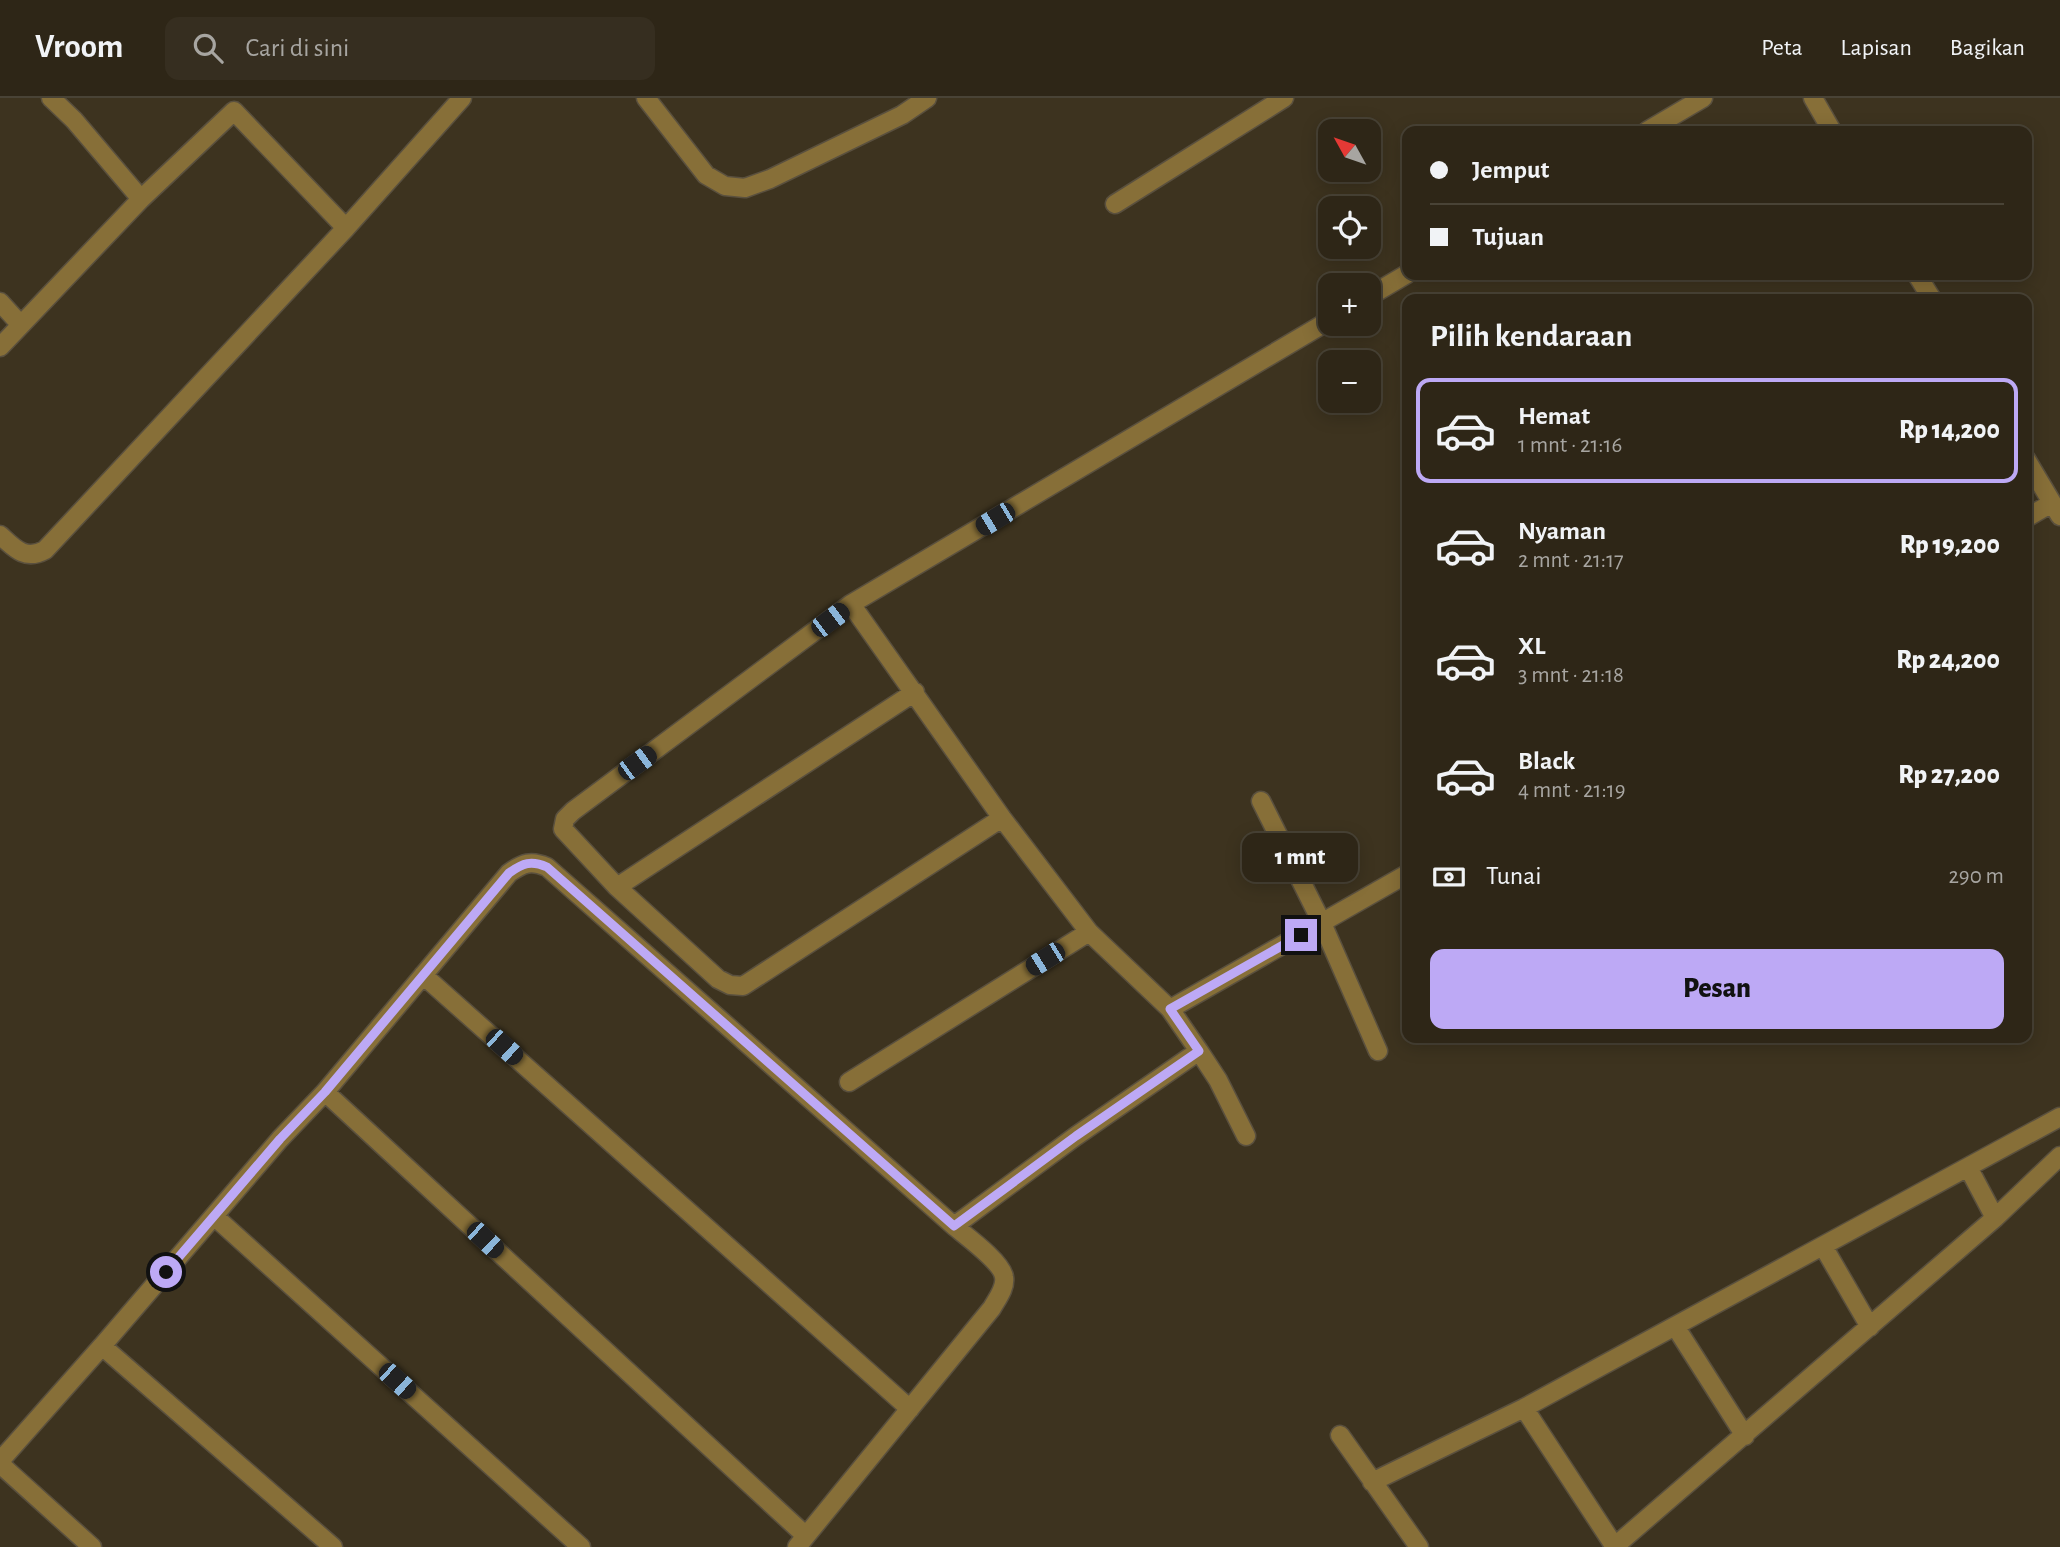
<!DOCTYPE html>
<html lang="id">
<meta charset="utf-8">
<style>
body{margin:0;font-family:"Alegreya Sans",sans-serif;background:#362e20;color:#f1f3f6;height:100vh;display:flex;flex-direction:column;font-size:26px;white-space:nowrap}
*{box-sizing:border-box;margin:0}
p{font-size:23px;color:#a7a5a1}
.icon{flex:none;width:38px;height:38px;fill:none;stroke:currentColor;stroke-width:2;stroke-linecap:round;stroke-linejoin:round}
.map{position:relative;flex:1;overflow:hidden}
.sheet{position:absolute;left:1402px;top:196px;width:630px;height:749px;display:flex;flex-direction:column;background:#2e2617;border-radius:14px;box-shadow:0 4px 18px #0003,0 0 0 2px #494336}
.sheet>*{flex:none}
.banner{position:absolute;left:1402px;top:28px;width:630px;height:154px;border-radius:14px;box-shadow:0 4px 18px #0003,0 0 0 2px #494336;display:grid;align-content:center;height:154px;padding:0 28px;background:#2e2617}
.needle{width:46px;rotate:310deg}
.fabs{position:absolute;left:1318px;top:21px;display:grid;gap:14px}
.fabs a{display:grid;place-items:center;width:63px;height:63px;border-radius:14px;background:#2e2617;box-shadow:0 4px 18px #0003,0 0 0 2px #494336;font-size:35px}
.end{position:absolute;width:32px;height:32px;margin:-16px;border:9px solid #bda9f5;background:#111;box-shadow:0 0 0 4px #111}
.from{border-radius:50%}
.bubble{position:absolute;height:49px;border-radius:14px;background:#2e2617;box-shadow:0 4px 18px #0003,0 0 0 2px #494336;font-size:23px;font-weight:800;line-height:49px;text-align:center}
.car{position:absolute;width:21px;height:42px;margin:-21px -10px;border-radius:9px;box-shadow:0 0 5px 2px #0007;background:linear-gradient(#222 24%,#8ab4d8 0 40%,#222 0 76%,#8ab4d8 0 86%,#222 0)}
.banner b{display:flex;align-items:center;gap:24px;height:66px;font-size:26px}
.banner b+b{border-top:2px solid #494336}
.banner i{width:18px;height:18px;background:#f1f3f6}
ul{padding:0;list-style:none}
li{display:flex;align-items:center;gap:21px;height:105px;margin:0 14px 10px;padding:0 14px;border:4px solid transparent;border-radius:14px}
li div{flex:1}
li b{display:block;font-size:26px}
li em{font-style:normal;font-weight:800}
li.active{border-color:#bda9f5}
li>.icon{width:63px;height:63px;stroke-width:1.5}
h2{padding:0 28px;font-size:32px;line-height:84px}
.pay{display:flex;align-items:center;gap:18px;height:77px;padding:0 28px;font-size:26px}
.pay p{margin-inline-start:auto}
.button{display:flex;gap:14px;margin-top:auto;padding:14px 28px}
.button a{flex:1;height:80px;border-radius:14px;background:#bda9f5;color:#111;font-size:28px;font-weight:800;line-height:80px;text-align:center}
header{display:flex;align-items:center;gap:42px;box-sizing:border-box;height:98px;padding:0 35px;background:#2e2617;border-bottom:2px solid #494336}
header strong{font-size:33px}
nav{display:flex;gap:38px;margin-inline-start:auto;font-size:24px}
.search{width:490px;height:63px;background:#362e20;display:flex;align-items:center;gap:18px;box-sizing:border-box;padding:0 24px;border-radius:14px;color:#a7a5a1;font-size:26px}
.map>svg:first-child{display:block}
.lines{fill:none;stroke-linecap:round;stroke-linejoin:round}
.minor-casing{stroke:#5a503e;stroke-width:21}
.minor{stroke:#876f38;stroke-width:18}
.route{stroke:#bda9f5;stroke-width:9}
</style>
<header>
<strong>Vroom</strong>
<div class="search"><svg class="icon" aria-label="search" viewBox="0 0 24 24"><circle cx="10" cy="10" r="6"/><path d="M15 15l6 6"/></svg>Cari di sini</div>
<nav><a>Peta</a><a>Lapisan</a><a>Bagikan</a></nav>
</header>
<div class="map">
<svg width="2060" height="1449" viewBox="0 0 2060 1449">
<rect width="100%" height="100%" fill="#3d331f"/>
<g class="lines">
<defs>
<path id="minor" d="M51,0L74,22L141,101L234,13L346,130
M646,0L706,77L725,88L745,90L770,81L902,17L927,0
M1813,0L1832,33
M1647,33L1703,0
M1115,106L1284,0
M1917,177L1932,201
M1368,199L1407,176
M0,204L20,226
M0,249L141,101
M2026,361L2060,418
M2026,420L2052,405
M0,437C14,450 25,463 45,452L346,130L462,0
M851,506L1002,720L1089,834L1170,911
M1261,703L1322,825L1378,953
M1002,720L743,888L730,887L718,881L617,789L563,731L565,721L573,713L851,506L1330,222
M617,789L915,594
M423,877L910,1311
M1199,953L1218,982L1246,1038
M849,984L1089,834
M325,994L806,1438
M1968,1069L1995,1120
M214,1118L581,1449
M954,1128L1076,1038L1199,953L1170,911L1407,776
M1823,1148L1870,1229
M1675,1228L1745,1338
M102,1248L280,1041L325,994L509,775C523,765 531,762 547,769L954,1128C966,1138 1002,1164 1004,1179C1006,1190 997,1201 992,1210L797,1449
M1524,1310L1615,1449
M1340,1337L1419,1449
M0,1363L102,1248L333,1449
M0,1366L92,1449
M1372,1384L1524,1310L2060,1019
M1614,1449L1995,1120L2060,1058"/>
</defs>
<!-- minor casing -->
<use href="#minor" class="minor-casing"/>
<!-- minor -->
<use href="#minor" class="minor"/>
</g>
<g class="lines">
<!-- route -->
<path class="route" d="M166,1174L280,1041L325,994L509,775C523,765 531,762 547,769L954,1128L1076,1038L1199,953L1170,911L1301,837"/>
</g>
</svg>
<div class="fabs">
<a><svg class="needle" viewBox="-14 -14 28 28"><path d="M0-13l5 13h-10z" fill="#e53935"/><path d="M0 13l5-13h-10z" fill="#a7a5a1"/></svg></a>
<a><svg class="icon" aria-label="locate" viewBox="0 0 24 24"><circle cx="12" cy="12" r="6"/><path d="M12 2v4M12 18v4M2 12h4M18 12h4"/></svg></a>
<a>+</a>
<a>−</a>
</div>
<i class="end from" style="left:166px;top:1174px"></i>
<i class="end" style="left:1301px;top:837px"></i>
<div class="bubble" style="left:1242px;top:735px;width:116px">1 mnt</div>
<i class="car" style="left:995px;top:421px;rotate:239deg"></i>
<i class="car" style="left:830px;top:522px;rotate:53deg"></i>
<i class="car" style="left:637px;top:665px;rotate:54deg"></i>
<i class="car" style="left:1045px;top:861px;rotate:238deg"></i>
<i class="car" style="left:504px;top:949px;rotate:132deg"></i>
<i class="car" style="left:485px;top:1142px;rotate:133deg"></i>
<i class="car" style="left:397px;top:1283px;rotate:132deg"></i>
<div class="banner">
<b><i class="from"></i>Jemput</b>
<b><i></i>Tujuan</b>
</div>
<section class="sheet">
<h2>Pilih kendaraan</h2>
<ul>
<li class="active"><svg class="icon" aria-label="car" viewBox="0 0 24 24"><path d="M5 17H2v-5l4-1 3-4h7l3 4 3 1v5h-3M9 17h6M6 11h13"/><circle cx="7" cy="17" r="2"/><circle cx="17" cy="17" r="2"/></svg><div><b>Hemat</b><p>1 mnt · 21:16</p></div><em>Rp 14,200</em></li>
<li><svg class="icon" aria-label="car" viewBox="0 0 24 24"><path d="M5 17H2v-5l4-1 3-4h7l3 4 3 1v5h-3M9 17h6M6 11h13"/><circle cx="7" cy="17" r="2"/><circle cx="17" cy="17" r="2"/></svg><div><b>Nyaman</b><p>2 mnt · 21:17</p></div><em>Rp 19,200</em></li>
<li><svg class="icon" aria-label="car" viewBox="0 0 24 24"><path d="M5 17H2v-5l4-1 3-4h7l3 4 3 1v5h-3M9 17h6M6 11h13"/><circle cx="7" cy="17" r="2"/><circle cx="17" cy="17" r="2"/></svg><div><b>XL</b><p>3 mnt · 21:18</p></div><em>Rp 24,200</em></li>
<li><svg class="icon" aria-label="car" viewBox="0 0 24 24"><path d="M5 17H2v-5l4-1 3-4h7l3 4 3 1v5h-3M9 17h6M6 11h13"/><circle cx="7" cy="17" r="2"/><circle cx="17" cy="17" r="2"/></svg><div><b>Black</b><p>4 mnt · 21:19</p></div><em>Rp 27,200</em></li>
</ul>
<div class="pay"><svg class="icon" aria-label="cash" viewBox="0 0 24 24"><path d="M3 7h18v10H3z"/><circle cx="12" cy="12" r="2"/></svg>Tunai<p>290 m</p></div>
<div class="button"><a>Pesan</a></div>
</section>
</div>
